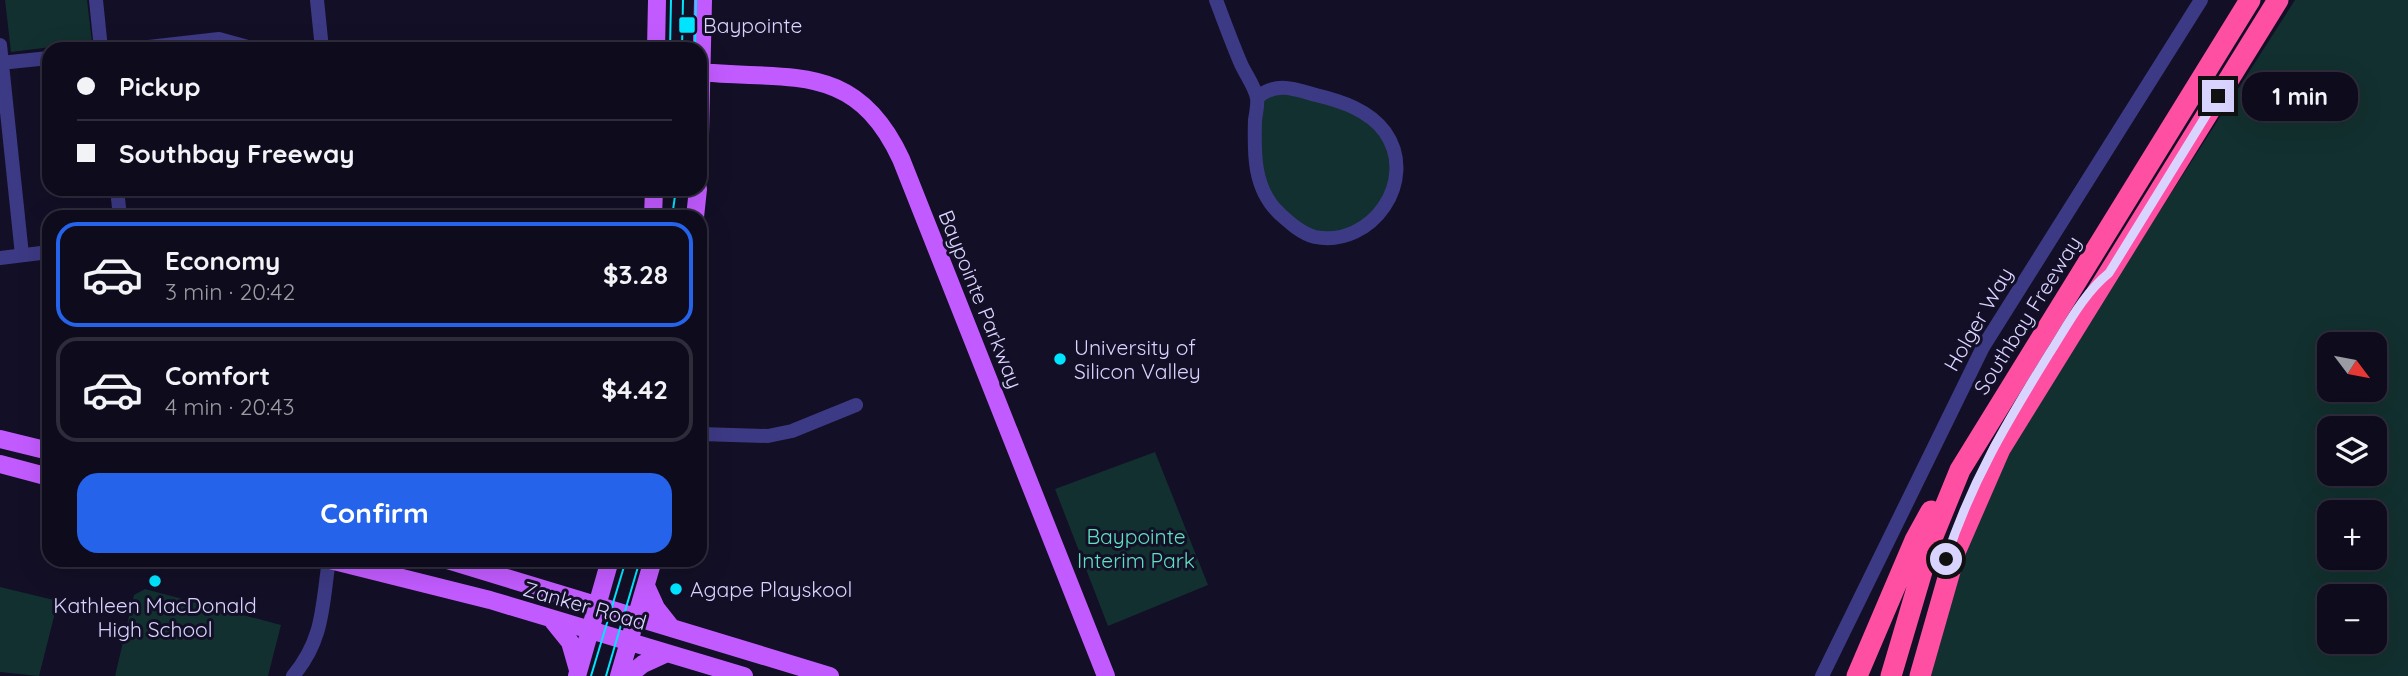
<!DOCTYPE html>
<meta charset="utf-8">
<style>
body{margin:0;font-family:Quicksand,sans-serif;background:#171425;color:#f1f3f6;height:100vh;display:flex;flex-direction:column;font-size:26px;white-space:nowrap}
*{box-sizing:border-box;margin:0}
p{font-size:23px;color:#9b9ba3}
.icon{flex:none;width:38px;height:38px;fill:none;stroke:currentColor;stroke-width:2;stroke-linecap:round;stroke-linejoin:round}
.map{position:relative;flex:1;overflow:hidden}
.sheet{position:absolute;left:42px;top:210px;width:665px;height:357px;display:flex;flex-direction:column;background:#0e0b1c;border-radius:21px;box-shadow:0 7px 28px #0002,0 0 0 2px #2e2b3b}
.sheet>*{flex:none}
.top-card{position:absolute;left:42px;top:42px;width:665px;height:154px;border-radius:21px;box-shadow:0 7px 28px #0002,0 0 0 2px #2e2b3b;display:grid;align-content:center;height:154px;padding:0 35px;background:#0e0b1c}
.needle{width:46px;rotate:122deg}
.buttons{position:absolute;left:2317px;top:332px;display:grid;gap:14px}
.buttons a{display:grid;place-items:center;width:70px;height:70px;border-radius:14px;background:#0e0b1c;box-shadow:0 7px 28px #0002,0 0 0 2px #2e2b3b;font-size:35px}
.end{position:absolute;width:32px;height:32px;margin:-16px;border:9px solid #d9d4ff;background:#111;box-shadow:0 0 0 4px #111}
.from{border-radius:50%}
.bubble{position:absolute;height:49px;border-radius:21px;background:#0e0b1c;box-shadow:0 7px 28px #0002,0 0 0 2px #2e2b3b;font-size:23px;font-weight:800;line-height:49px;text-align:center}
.top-card b{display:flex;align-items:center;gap:24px;height:66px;font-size:26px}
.top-card b+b{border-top:2px solid #2e2b3b}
.top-card i{width:18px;height:18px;background:#f1f3f6}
ul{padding:12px 0 0;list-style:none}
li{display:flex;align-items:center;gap:21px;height:105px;margin:0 14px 10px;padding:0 21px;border:4px solid #2e2b3b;border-radius:21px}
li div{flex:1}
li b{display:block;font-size:26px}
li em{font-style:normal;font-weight:800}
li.current{border-color:#2563eb}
li>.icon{width:63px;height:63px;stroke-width:1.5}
.action{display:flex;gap:14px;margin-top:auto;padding:14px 35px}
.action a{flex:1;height:80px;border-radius:21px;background:#2563eb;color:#fff;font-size:28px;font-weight:800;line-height:80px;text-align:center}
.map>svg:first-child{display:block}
.green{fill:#12302f;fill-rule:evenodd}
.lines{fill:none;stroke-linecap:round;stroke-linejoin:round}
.minor{stroke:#3d3a85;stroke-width:14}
.major{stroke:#c25bff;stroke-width:18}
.highway{stroke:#ff4fa3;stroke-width:21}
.tram{stroke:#00e5ff;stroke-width:2}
.route{stroke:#d9d4ff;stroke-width:9}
.poi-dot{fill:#00e5ff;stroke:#130f26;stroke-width:2.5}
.labels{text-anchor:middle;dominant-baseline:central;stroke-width:6;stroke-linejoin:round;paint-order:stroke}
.poi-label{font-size:21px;fill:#d9d4ff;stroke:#130f26;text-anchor:start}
.street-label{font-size:21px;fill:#d9d4ff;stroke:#130f26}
.park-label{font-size:21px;fill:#5fe0c0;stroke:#130f26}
</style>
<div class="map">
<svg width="2408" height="676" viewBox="0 0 2408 676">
<rect width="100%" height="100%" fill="#130f26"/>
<!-- green -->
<path class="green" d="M5,0H87L92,42L11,52Z
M2295,0H2408V676H1925L1977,496ZM2329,345H2375V390H2329ZM2329,429H2375V474H2329ZM2329,513H2375V558H2329ZM2329,597H2375V642H2329Z
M1290,92C1311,99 1343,104 1362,117C1399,143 1404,201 1361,225C1350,232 1330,232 1318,234C1306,226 1292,220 1281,210C1249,183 1261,132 1264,96Z
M1155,452L1208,585L1108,626L1055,489Z
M0,587L58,601L39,676L0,672Z
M145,589L281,625L268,676H115L134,595Z"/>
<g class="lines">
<!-- minor -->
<path class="minor" d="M96,0L101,49
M317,0L322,49
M1216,0C1224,21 1232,43 1241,64C1246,75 1255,87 1257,98C1258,105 1256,113 1255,120C1254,153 1253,189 1280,214C1290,223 1302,234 1315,237C1372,248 1419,180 1385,132C1369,110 1341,101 1316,95C1295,89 1275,81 1257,98
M0,45L22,255
M131,49L219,39L255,49
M0,63L49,58
M117,189L120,217
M0,258L49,252
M700,434L768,436L792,431L856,405
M293,676C324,639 322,606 329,560
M1822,676L1983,347L2201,0"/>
<!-- major -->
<path class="major" d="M656,49L657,0
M700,72C790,81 855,60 901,159L1106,676
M700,135L703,0
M653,217L654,189
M695,217L698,189
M0,439L49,451
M0,464L49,477
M330,560L490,600L744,676
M447,560L830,676
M646,586L656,608L671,627
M553,621L570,642L578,670
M577,676L610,560
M619,676L653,560
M628,676L643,664L667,653"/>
<!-- highway -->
<path class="highway" d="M1857,676L1915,540L1931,511
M1891,676L1931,541L1960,470L2250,0
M1920,676L1956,550L2000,449L2278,0"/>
<!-- tram -->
<path class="tram" d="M670,49L671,0
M682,49L683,0
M695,49L696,0
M672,217L676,189
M591,676L626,560
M606,676L640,560"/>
</g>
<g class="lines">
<!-- route -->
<path class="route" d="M1946,559C1971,482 2007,422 2049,354C2067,326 2083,294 2109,273L2218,96"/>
</g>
<!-- markers -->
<g class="poi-dot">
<rect x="678" y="16" width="18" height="18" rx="3.5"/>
<circle cx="1060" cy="359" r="7"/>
<circle cx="155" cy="581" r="7"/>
<circle cx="676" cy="589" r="7"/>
</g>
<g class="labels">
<!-- poi labels -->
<g class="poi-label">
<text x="703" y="25">Baypointe</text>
<text x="1074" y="347">University of<tspan x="1074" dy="24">Silicon Valley</tspan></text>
<text x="690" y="589">Agape Playskool</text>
<text x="155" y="605" text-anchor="middle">Kathleen MacDonald<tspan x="155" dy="24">High School</tspan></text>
</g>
<!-- street labels -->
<g class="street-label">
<text transform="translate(981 299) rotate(68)">Baypointe Parkway</text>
<text transform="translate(2027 315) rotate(-58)">Southbay Freeway</text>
<text transform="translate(1978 319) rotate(-60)">Holger Way</text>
<text transform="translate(585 605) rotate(16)">Zanker Road</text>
</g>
<!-- park labels -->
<g class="park-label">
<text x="1136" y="536">Baypointe<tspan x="1136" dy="24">Interim Park</tspan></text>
</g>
</g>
</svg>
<div class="buttons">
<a><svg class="needle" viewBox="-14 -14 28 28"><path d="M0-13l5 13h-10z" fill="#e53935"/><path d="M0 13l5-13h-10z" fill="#9b9ba3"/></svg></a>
<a><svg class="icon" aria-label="layers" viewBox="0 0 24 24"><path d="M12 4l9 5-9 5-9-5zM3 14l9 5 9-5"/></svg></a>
<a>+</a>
<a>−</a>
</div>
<i class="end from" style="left:1946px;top:559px"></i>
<i class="end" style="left:2218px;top:96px"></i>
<div class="bubble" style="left:2242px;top:72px;width:116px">1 min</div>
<div class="top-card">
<b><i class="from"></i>Pickup</b>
<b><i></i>Southbay Freeway</b>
</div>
<section class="sheet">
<ul>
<li class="current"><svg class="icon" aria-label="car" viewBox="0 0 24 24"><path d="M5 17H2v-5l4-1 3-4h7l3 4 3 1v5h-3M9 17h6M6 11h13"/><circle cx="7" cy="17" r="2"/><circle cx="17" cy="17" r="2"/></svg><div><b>Economy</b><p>3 min · 20:42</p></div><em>$3.28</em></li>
<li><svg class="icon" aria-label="car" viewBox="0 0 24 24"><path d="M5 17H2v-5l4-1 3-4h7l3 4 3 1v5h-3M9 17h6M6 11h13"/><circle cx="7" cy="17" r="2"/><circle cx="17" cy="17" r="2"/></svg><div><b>Comfort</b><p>4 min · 20:43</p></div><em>$4.42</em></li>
</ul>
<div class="action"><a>Confirm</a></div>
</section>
</div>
